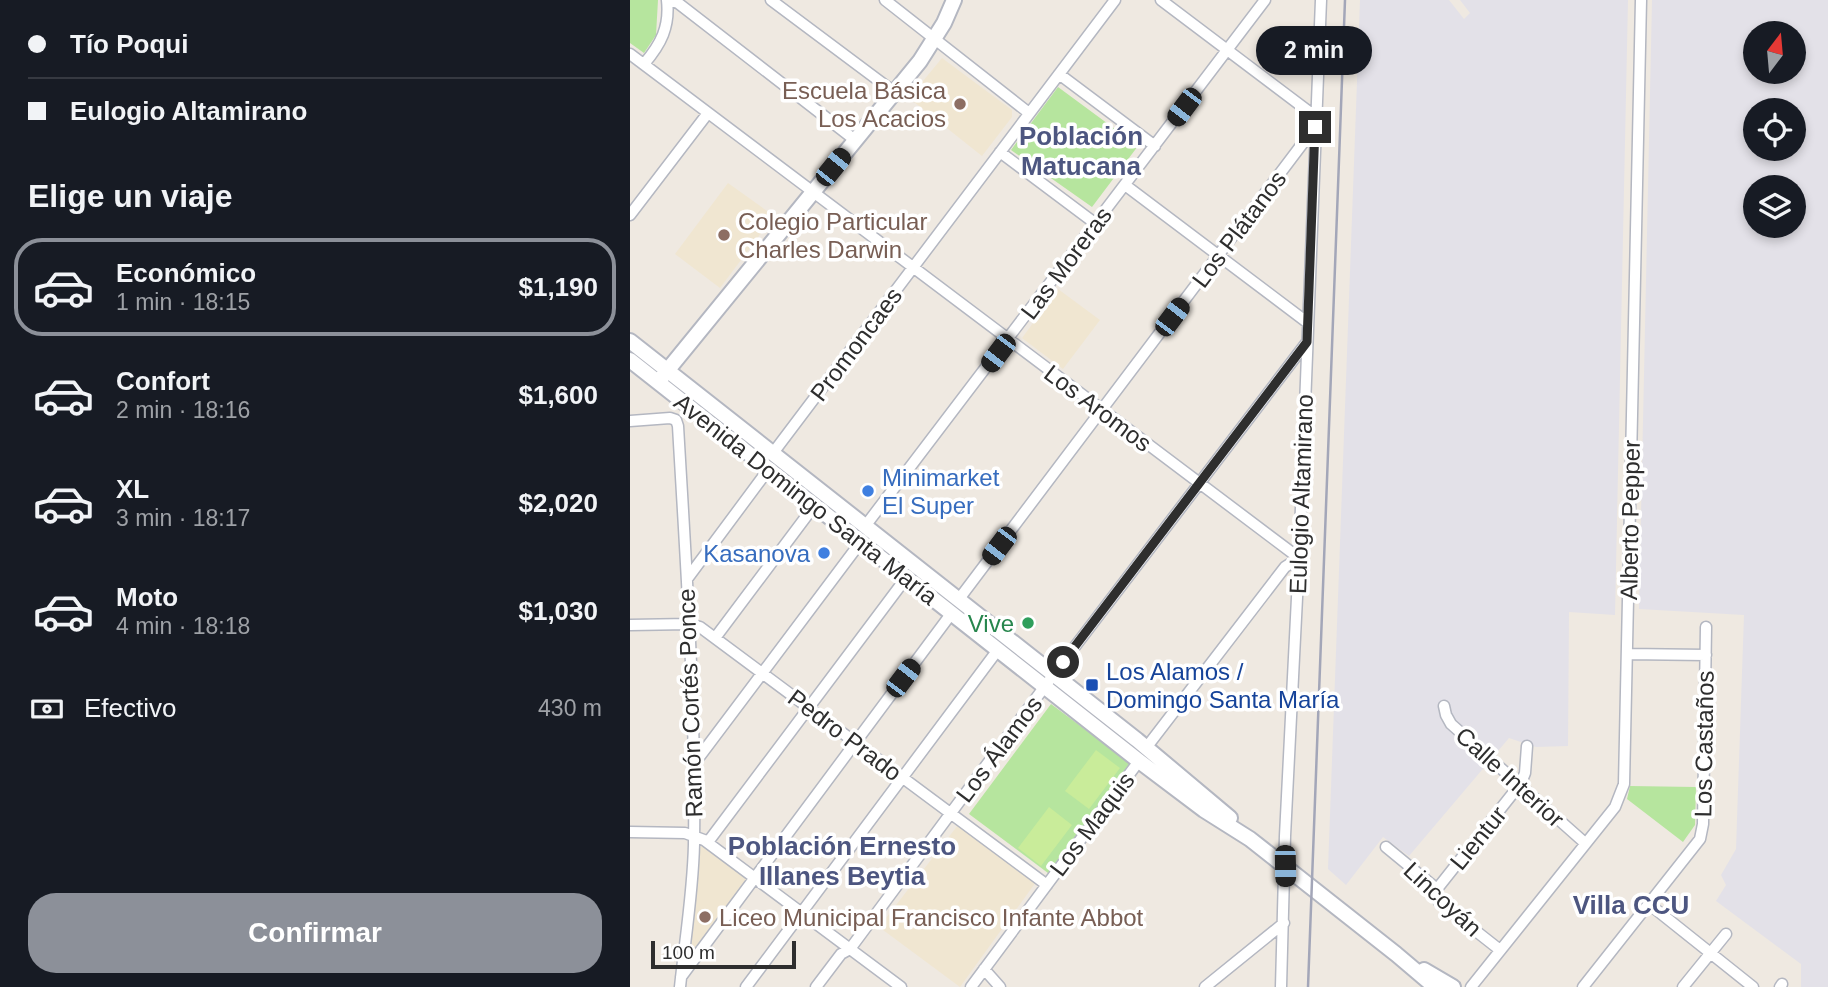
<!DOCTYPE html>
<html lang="es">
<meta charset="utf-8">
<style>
body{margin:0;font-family:Arial,sans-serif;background:#242831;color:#f1f3f6;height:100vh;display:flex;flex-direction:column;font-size:26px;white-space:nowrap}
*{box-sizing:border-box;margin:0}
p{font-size:23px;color:#9ea1a6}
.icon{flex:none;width:38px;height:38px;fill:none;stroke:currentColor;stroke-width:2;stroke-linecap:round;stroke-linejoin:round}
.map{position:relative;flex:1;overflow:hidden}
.sheet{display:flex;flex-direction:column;background:#171b24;width:630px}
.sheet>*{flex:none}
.top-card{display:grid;align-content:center;height:154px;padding:0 28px;background:#171b24}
.needle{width:46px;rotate:16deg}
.fabs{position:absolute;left:1113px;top:21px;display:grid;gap:14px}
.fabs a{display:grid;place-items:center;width:63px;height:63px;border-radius:50%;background:#171b24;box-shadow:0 4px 10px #0003;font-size:35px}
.scale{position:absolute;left:21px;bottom:18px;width:145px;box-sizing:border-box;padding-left:7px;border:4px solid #2e2e2e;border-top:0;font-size:19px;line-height:24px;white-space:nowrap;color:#2e2e2e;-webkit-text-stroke:5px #fff;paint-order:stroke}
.end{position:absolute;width:32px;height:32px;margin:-16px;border:9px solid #2e2e2e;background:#fff;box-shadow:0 0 0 4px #fff}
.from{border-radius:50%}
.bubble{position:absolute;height:49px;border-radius:24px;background:#171b24;box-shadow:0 4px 10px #0003;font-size:23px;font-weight:800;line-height:49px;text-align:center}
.car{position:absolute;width:21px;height:42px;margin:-21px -10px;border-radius:9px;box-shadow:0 0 5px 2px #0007;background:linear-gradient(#222 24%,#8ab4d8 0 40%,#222 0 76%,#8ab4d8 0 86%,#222 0)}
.top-card b{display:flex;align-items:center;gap:24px;height:66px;font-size:26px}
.top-card b+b{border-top:2px solid #363941}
.top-card i{width:18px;height:18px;background:#f1f3f6}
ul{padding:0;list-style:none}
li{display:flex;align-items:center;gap:21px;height:98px;margin:0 14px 10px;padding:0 14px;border:4px solid transparent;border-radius:28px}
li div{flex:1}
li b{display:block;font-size:26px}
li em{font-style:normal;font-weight:800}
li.selected{border-color:#8c9099}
li>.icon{width:63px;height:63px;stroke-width:1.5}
h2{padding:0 28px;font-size:32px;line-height:84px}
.pay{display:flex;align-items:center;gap:18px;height:77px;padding:0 28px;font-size:26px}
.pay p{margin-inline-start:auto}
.cta{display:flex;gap:14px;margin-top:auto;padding:14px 28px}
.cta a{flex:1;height:80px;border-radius:28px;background:#8c9099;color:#fff;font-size:28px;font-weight:800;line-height:80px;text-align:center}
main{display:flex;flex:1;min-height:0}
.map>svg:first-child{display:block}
.industrial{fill:#e3e1e8;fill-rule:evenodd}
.education{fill:#f0e6d1}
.green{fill:#b6e59e}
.pitch{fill:#c9ec9a}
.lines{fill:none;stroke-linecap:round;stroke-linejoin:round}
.street-casing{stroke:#b4b7c1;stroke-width:13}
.secondary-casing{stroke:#b4b7c1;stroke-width:18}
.street{stroke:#fff;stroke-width:10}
.secondary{stroke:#fff;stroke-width:14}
.rail{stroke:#a3a6b8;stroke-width:2.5}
.route{stroke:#2e2e2e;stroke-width:9}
.education-dot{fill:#8d6e63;stroke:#fff;stroke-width:2.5}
.shop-dot{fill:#3f7fe0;stroke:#fff;stroke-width:2.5}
.leisure-dot{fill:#2e9e5b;stroke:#fff;stroke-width:2.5}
.transit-dot{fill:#1a4fb4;stroke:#fff;stroke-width:2.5}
.labels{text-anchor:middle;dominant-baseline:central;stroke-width:7;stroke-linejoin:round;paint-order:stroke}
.education-label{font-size:24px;fill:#785e54;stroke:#fff;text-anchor:start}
.street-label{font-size:24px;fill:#2e2e2e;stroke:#fff}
.shop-label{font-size:24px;fill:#366cbe;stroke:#fff;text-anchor:start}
.leisure-label{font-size:24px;fill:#27864d;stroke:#fff;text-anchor:end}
.transit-label{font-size:24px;fill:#164399;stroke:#fff;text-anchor:start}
.neighbourhood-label{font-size:26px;font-weight:bold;fill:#4d5680;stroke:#fff}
</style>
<main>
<section class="sheet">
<div class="top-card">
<b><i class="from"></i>Tío Poqui</b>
<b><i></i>Eulogio Altamirano</b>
</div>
<h2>Elige un viaje</h2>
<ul>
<li class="selected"><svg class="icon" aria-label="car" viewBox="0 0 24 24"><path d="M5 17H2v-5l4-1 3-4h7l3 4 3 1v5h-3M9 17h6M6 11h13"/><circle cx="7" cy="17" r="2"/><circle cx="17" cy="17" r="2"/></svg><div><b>Económico</b><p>1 min · 18:15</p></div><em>$1,190</em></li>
<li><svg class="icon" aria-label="car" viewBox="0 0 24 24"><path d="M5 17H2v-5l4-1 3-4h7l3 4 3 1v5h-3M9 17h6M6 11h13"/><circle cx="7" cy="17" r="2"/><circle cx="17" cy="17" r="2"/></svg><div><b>Confort</b><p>2 min · 18:16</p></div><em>$1,600</em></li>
<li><svg class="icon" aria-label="car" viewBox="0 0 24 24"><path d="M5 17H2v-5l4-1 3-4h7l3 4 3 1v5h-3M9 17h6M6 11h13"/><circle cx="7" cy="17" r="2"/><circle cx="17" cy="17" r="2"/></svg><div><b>XL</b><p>3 min · 18:17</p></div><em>$2,020</em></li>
<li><svg class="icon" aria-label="car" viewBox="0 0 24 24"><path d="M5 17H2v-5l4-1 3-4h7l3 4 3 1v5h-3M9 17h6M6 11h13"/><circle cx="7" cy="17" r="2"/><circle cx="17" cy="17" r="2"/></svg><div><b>Moto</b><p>4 min · 18:18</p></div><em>$1,030</em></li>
</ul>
<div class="pay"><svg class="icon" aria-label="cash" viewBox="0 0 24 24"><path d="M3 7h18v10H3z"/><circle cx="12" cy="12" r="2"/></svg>Efectivo<p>430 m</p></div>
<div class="cta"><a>Confirmar</a></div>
</section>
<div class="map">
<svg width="1198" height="987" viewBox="0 0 1198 987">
<rect width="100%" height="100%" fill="#efe9e1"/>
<!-- industrial -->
<path class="industrial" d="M730,0H819L834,19L840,13L830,0H998L985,615L939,612L938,746L906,747L879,738L779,856L753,837L716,885L698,869Z
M1022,0H1198V987H1171V964L1086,901L1096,885L1091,875L1106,849L1114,615L1009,609ZM1125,33H1164V72H1125ZM1125,110H1164V149H1125ZM1125,187H1164V226H1125Z"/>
<!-- education -->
<path class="education" d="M312,58L382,110V117L352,156L279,98Z
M98,183L144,216L90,288L45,254Z
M428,289L470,320L433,369L392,338Z
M328,825L406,882L330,987L249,927Z
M71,845L117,878L59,956L69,857Z"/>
<!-- green -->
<path class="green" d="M0,0H28L26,35L14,53L0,43Z
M428,87L508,146L462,207L381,150Z
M421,704L500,763L418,873L339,814Z
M1000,786L1066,787L1065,825L1053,842L997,799Z"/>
<!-- pitch -->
<path class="pitch" d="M466,750L490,768L459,809L435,791Z
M419,807L442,825L411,866L388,848Z"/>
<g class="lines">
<defs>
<path id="street" d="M39,0L48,3L225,140
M141,0L264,92
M255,0L399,113
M531,0L686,117
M0,54L669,558L655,567L516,748
M14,64C31,44 40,27 37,0
M429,74L525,146
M370,152L466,224
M495,185L678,323
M0,215L78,113
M0,421L40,418L46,420L48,426C56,565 66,705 64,844C63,892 55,940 50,987
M143,453L485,0
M236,525L635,0
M57,579L138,470
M329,599L685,127
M0,625L59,624L70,627L417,885
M85,638L184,506
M997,654L1076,655
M814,706L816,715L821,724L955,843
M64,764L230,543
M0,832L55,833L74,840L271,987
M78,842L276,578
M756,847L807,889L806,895L809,902L870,950
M807,889L891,783L895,773L897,746
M1019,904L1123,987
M354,969L370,987
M51,977L321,614
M116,987L367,651
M186,987L211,954L220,949L424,674L677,342
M341,987L509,761
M575,987L654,923
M651,987L655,836L669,558L691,0
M841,987L985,807L994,784L1011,0
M953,987L1070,839L1073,824L1076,627
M1053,987L1096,934
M1150,987L1152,984"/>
<path id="secondary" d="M0,341L507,740L600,818
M0,360L509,761L574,810L620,839L766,954L805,987
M32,377L290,61L314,23L324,0
M794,970L823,987"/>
</defs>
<!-- street casing -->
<use href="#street" class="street-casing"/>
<!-- secondary casing -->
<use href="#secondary" class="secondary-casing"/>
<!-- street -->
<use href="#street" class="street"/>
<!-- secondary -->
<use href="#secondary" class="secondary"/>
<!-- rail -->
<path class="rail" d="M678,987L715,0"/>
</g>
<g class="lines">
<!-- route -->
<path class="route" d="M433,662L677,342L685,127"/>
</g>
<!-- markers -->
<g class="education-dot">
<circle cx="330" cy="104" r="7"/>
<circle cx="94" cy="235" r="7"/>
<circle cx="75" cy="917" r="7"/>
</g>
<g class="shop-dot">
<circle cx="238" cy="491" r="7"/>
<circle cx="194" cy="553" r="7"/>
</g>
<circle class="leisure-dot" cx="398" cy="623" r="7"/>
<rect class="transit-dot" x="455" y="678" width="14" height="14" rx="3.5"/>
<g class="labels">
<!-- education labels -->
<g class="education-label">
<text x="316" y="90" text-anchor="end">Escuela Básica<tspan x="316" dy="28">Los Acacios</tspan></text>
<text x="108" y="221">Colegio Particular<tspan x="108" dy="28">Charles Darwin</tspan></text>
<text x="89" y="917">Liceo Municipal Francisco Infante Abbot</text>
</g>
<!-- street labels -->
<g class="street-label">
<text transform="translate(609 229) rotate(-53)">Los Plátanos</text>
<text transform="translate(436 263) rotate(-53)">Las Moreras</text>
<text transform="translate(226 344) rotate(-53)">Promoncaes</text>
<text transform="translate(468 408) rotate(37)">Los Aromos</text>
<text transform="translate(671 494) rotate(-88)">Eulogio Altamirano</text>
<text transform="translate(176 499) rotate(38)">Avenida Domingo Santa María</text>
<text transform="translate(1000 520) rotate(-89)">Alberto Pepper</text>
<text transform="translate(60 703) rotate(-92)">Ramón Cortés Ponce</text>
<text transform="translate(215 735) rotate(37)">Pedro Prado</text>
<text transform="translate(1074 744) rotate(-89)">Los Castaños</text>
<text transform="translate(369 749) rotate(-53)">Los Álamos</text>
<text transform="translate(880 777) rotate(42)">Calle Interior</text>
<text transform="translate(462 824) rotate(-53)">Los Maquis</text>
<text transform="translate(848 838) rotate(-51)">Lientur</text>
<text transform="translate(813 899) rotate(43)">Lincoyán</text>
</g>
<!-- shop labels -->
<g class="shop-label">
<text x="252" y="477">Minimarket<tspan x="252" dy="28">El Super</tspan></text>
<text x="180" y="553" text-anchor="end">Kasanova</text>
</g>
<!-- leisure labels -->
<g class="leisure-label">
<text x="384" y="623">Vive</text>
</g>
<!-- transit labels -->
<g class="transit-label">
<text x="476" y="671">Los Alamos /<tspan x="476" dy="28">Domingo Santa María</tspan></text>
</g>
<!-- neighbourhood labels -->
<g class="neighbourhood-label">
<text x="451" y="136">Población<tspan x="451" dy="30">Matucana</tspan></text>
<text x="212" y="846">Población Ernesto<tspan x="212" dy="30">Illanes Beytia</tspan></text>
<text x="1001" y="905">Villa CCU</text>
</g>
</g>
</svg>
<div class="fabs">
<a><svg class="needle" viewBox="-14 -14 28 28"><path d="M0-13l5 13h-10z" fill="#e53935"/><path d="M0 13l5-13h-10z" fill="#9ea1a6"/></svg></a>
<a><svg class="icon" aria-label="locate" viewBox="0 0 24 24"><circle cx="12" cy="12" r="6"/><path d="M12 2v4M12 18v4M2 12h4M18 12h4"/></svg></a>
<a><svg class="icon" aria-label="layers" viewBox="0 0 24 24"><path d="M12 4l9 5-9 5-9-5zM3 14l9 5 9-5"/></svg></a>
</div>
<div class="scale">100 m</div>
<i class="end from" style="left:433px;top:662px"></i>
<i class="end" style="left:685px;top:127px"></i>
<div class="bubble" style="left:626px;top:26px;width:116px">2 min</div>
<i class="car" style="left:554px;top:107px;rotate:217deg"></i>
<i class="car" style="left:203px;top:167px;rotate:39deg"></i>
<i class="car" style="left:542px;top:317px;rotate:37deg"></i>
<i class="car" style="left:368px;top:353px;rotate:217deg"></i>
<i class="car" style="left:369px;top:546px;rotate:217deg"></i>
<i class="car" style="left:273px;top:678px;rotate:37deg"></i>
<i class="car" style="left:655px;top:866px;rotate:179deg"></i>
</div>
</main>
